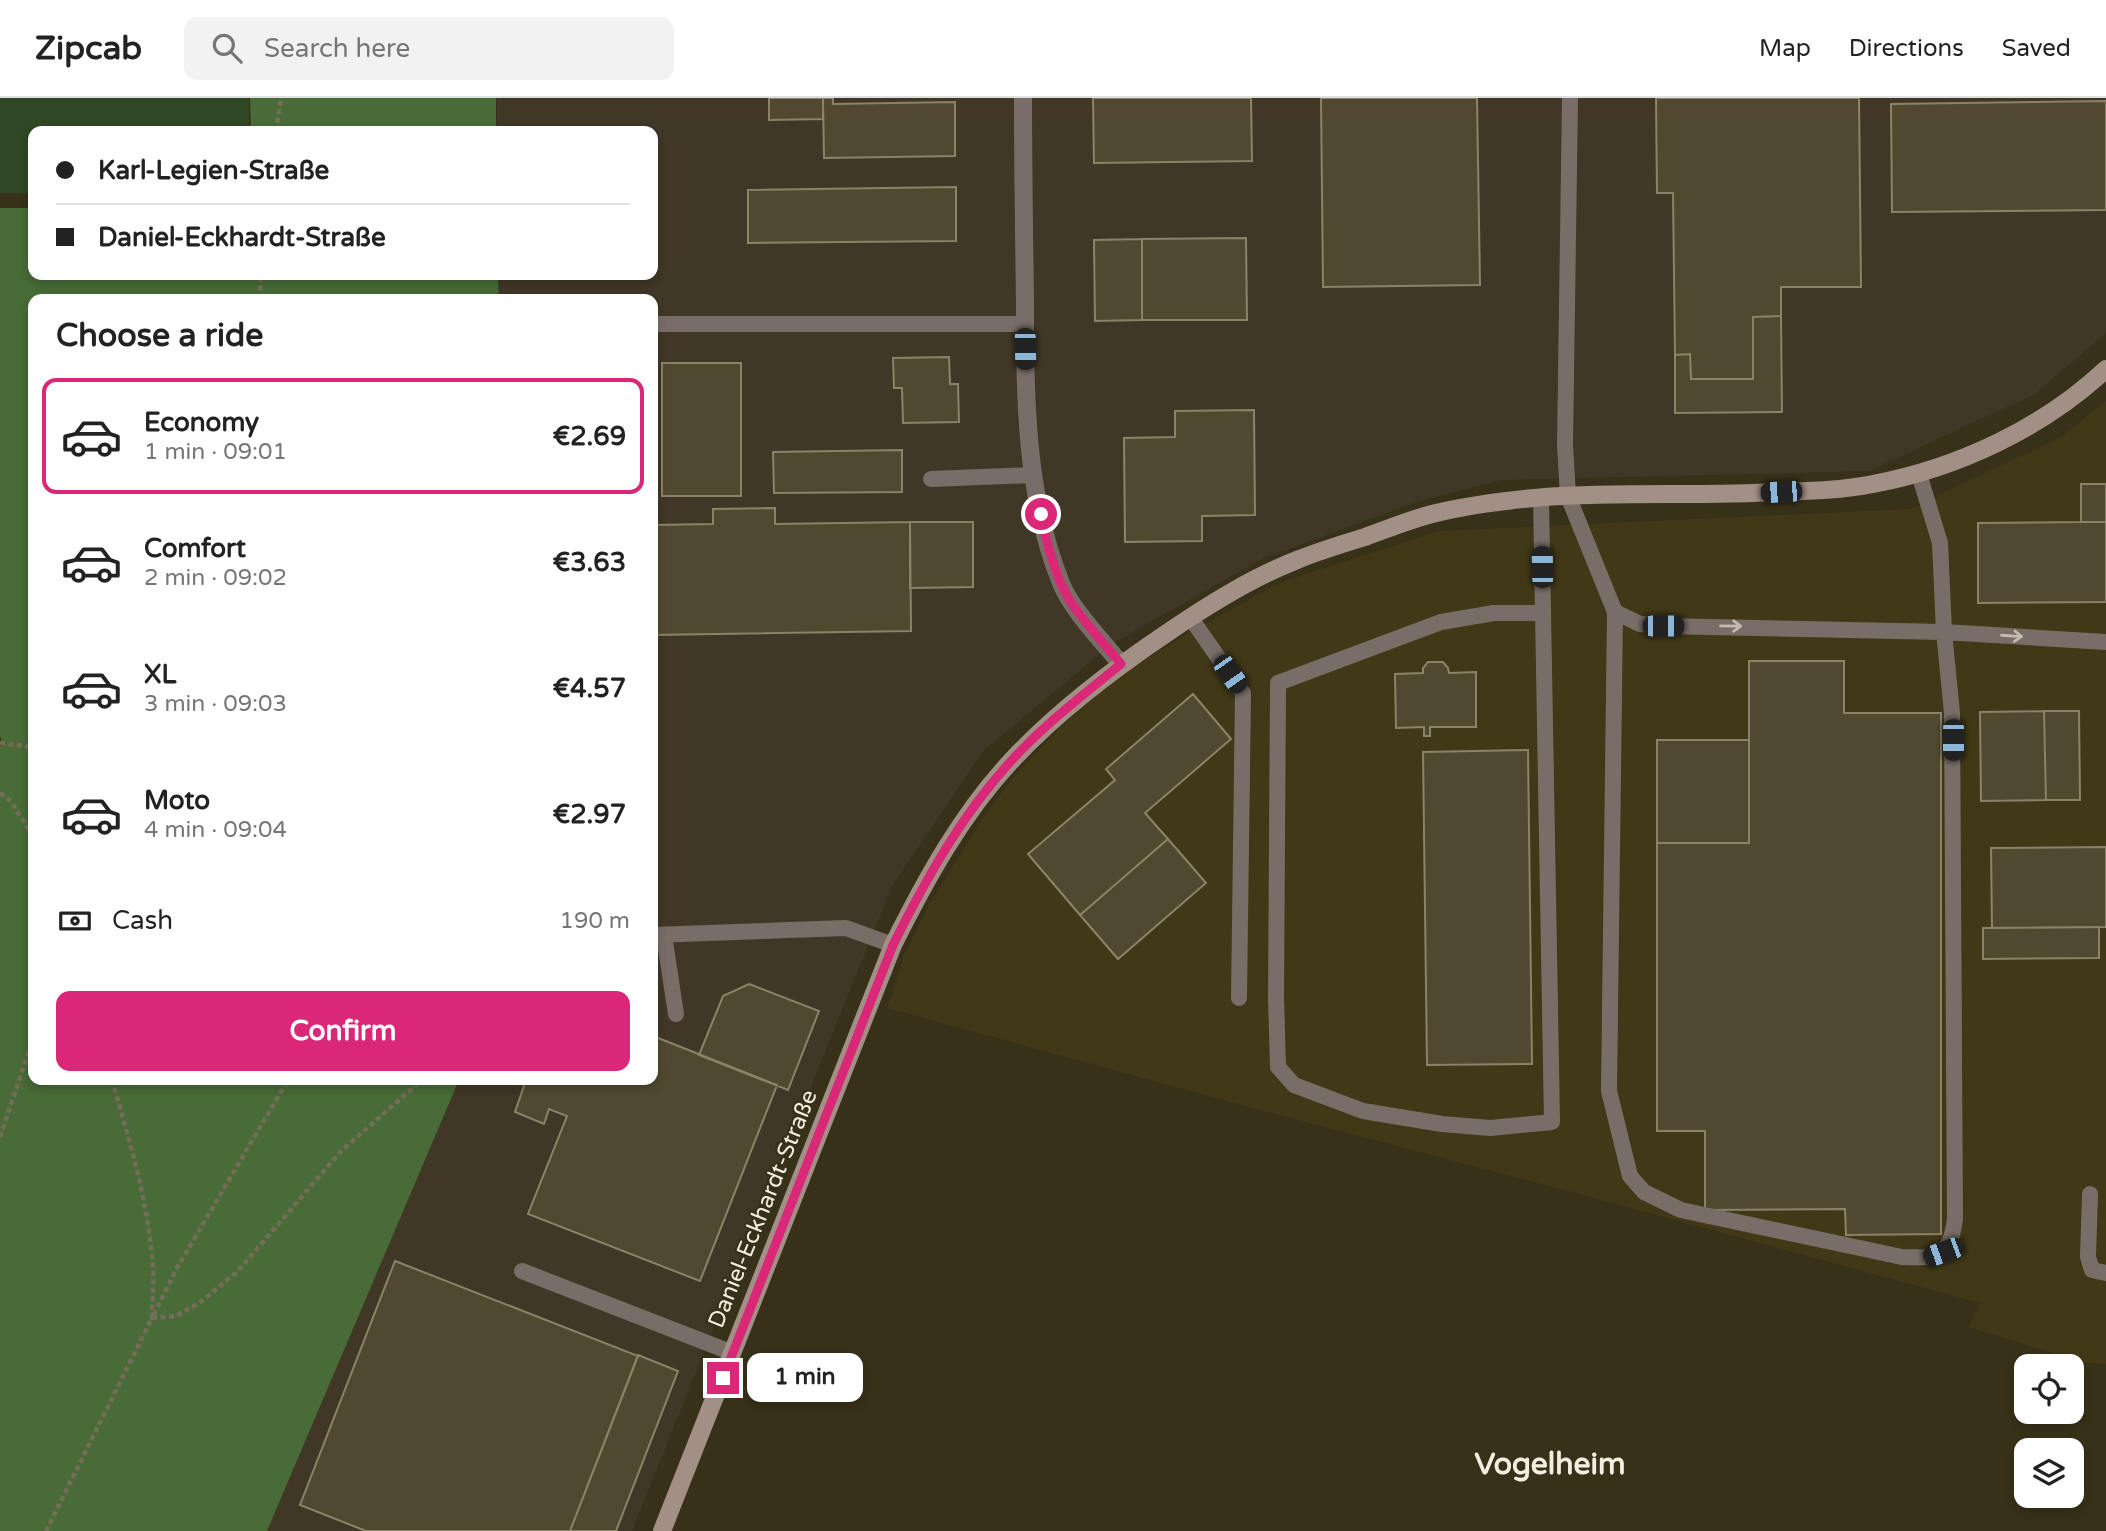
<!DOCTYPE html>
<meta charset="utf-8">
<style>
body{margin:0;font-family:"Varela Round",sans-serif;background:#f2f2f2;color:#222;height:100vh;display:flex;flex-direction:column;font-size:26px;white-space:nowrap}
*{box-sizing:border-box;margin:0}
p{font-size:23px;color:#767676}
.icon{flex:none;width:38px;height:38px;fill:none;stroke:currentColor;stroke-width:2;stroke-linecap:round;stroke-linejoin:round}
.map{position:relative;flex:1;overflow:hidden}
.sheet{position:absolute;left:28px;top:196px;width:630px;height:791px;display:flex;flex-direction:column;background:#fff;border-radius:14px;box-shadow:0 4px 10px #0003}
.sheet>*{flex:none}
.hud{position:absolute;left:28px;top:28px;width:630px;height:154px;border-radius:14px;box-shadow:0 4px 10px #0003;display:grid;align-content:center;height:154px;padding:0 28px;background:#fff}
.fabs{position:absolute;left:2014px;top:1256px;display:grid;gap:14px}
.fabs a{display:grid;place-items:center;width:70px;height:70px;border-radius:14px;background:#fff;box-shadow:0 4px 10px #0003;font-size:35px}
.end{position:absolute;width:32px;height:32px;margin:-16px;border:9px solid #db2777;background:#fff;box-shadow:0 0 0 4px #fff}
.from{border-radius:50%}
.bubble{position:absolute;height:49px;border-radius:14px;background:#fff;box-shadow:0 4px 10px #0003;font-size:23px;font-weight:700;line-height:49px;text-align:center}
.car{position:absolute;width:21px;height:42px;margin:-21px -10px;border-radius:9px;box-shadow:0 0 5px 2px #0007;background:linear-gradient(#222 24%,#8ab4d8 0 40%,#222 0 76%,#8ab4d8 0 86%,#222 0)}
.hud b{display:flex;align-items:center;gap:24px;height:66px;font-size:26px}
.hud b+b{border-top:2px solid #e0e0e0}
.hud i{width:18px;height:18px;background:#222}
ul{padding:0;list-style:none}
li{display:flex;align-items:center;gap:21px;height:116px;margin:0 14px 10px;padding:0 14px;border:4px solid transparent;border-radius:14px}
li div{flex:1}
li b{display:block;font-size:26px}
li em{font-style:normal;font-weight:700}
li.active{border-color:#db2777}
li>.icon{width:63px;height:63px;stroke-width:1.5}
h2{padding:0 28px;font-size:32px;line-height:84px}
.pay{display:flex;align-items:center;gap:18px;height:77px;padding:0 28px;font-size:26px}
.pay p{margin-inline-start:auto}
.cta{display:flex;gap:14px;margin-top:auto;padding:14px 28px}
.cta a{flex:1;height:80px;border-radius:14px;background:#db2777;color:#fff;font-size:28px;font-weight:700;line-height:80px;text-align:center}
header{display:flex;align-items:center;gap:42px;box-sizing:border-box;height:98px;padding:0 35px;background:#fff;border-bottom:2px solid #e0e0e0}
header strong{font-size:33px}
nav{display:flex;gap:38px;margin-inline-start:auto;font-size:24px}
.search{width:490px;height:63px;background:#f2f2f2;display:flex;align-items:center;gap:18px;box-sizing:border-box;padding:0 24px;border-radius:14px;color:#767676;font-size:26px}
.map>svg:first-child{display:block}
.commercial{fill:#413727}
.built{fill:#413818}
.green{fill:#2f4723}
.forest{fill:#486b37}
.building{fill:#504930;stroke:#8a8368;stroke-width:2}
.lines{fill:none;stroke-linecap:round;stroke-linejoin:round}
.path{stroke:#746e59;stroke-width:4.5;stroke-dasharray:5 3.5;stroke-linecap:butt}
.lane{stroke:#796e67;stroke-width:16}
.street{stroke:#796e67;stroke-width:18}
.secondary{stroke:#a28f85;stroke-width:18}
.oneway{stroke:#c2bbb0}
.route{stroke:#db2777;stroke-width:9}
.labels{text-anchor:middle;dominant-baseline:central;stroke-width:5;stroke-linejoin:round;paint-order:stroke}
.street-label{font-size:23px;fill:#f2eee0;stroke:#383119}
.district-label{font-size:30px;font-weight:bold;fill:#f2eee0;stroke:#383119}
</style>
<header>
<strong>Zipcab</strong>
<div class="search"><svg class="icon" aria-label="search" viewBox="0 0 24 24"><circle cx="10" cy="10" r="6"/><path d="M15 15l6 6"/></svg>Search here</div>
<nav><a>Map</a><a>Directions</a><a>Saved</a></nav>
</header>
<div class="map">
<svg width="2106" height="1433" viewBox="0 0 2106 1433">
<rect width="100%" height="100%" fill="#383119"/>
<!-- commercial -->
<path class="commercial" d="M497,0H2106V235L2035,296L1869,373L1501,382L1420,403L1264,460L1113,545L983,653L892,788L632,1433H267L459,982H653V201H500L499,177H653V33H497Z"/>
<!-- built -->
<path class="built" d="M2106,303V1266L2081,1264L1969,1229L1980,1205L1572,1094L1264,1013L887,910L904,857L930,805L985,717L1015,677L1065,625L1119,578L1187,536L1279,485L1439,433L1910,411L2061,339Z"/>
<!-- green -->
<path class="green" d="M0,0H249V33H33V95H0Z"/>
<!-- forest -->
<path class="forest" d="M250,0H496V33H251Z
M0,110H33V177H498L499,201H33V982H459L267,1433H0V648H3L0,638Z"/>
<!-- building -->
<path class="building" d="M769,0H823V21L769,22Z
M823,0H833V6L955,4V58L824,60Z
M1093,0H1251L1252,63L1094,65Z
M1321,0H1477L1480,187L1323,189Z
M1656,0H1859L1861,189H1781V218L1753,219V281H1691L1690,256L1675,257L1673,95H1657Z
M2106,3V112L1892,114L1891,6Z
M956,89V143L748,145V92Z
M1246,140L1247,222H1142V141Z
M1142,141V222L1095,223L1094,142Z
M1781,218L1782,314L1675,315V257L1690,256L1691,281H1753V219Z
M949,259L950,286H958L959,324L903,325L902,290H894L893,260Z
M662,265H741V398H662Z
M1254,312L1255,417L1202,418V443L1125,444L1124,340L1175,339V313Z
M902,352V394L774,395L773,354Z
M2081,386H2106V424H2081Z
M775,410V426L910,424L911,533L653,537V427L713,426V411Z
M910,424H973V489L910,490Z
M2081,424H2106V504L1978,505V425Z
M1749,563H1844V615H1941V1136L1846,1137L1845,1111L1705,1112V1033H1657V745H1749Z
M1428,564H1443L1448,570L1449,575L1476,574V629H1430V638H1424V629L1396,630L1395,576L1423,575V570Z
M1193,596L1231,641L1145,715L1168,741L1080,817L1028,756L1115,682L1106,671Z
M2044,613H2079L2080,702H2046Z
M2044,613L2046,702L1981,703L1980,614Z
M1657,642H1749V745H1657Z
M1528,652L1532,966L1427,967L1423,654Z
M1168,741L1206,785L1118,861L1080,817Z
M2106,749V829L1992,830L1991,750Z
M2099,829V860L1983,861V830Z
M749,886L819,913L788,992L699,957L723,898Z
M653,938L777,987L700,1183L528,1116L567,1018L549,1011L544,1026L515,1014L526,982H653Z
M395,1163L638,1258L570,1433H366L300,1407Z
M638,1257L678,1273L616,1433H570Z"/>
<g class="lines">
<!-- path -->
<path class="path" d="M276,33L281,0
M260,201L261,177
M0,645L33,649
M0,695L11,703L33,739
M112,982C130,1044 149,1107 153,1172C154,1188 152,1204 152,1220L177,1170L288,982
M0,1039L33,941
M46,1433L152,1220L176,1218L202,1203L238,1173L341,1053L422,982"/>
<!-- lane -->
<path class="lane" d="M1570,0L1565,347L1568,398L1615,514L1640,526L1663,528L1944,534L2106,544
M653,226H1025
M931,381L1033,377
M1541,400L1552,1024L1490,1030L1442,1026L1363,1013L1294,987L1278,969L1276,899L1278,585L1441,524L1494,515H1543
M1615,514L1609,993L1630,1078L1644,1094L1681,1112L1902,1159C1937,1160 1950,1160 1955,1121L1952,615L1944,534L1940,445L1919,376
M1190,519L1243,595L1239,900
M653,837L846,830L893,847
M664,837L676,916
M2090,1096L2088,1159L2092,1172L2106,1175
M522,1173L733,1255"/>
<!-- street -->
<path class="street" d="M1023,0C1023,67 1024,135 1025,202C1025,297 1025,396 1061,485C1071,511 1103,544 1121,566"/>
<!-- secondary -->
<path class="secondary" d="M662,1433L893,847C926,781 962,715 1013,661C1058,613 1112,572 1167,535C1208,507 1251,480 1297,462C1319,453 1342,446 1365,439C1387,431 1409,422 1432,416C1468,407 1508,402 1545,399C1623,394 1702,398 1780,394C1811,393 1843,392 1873,386C1958,370 2043,330 2106,271"/>
</g>
<!-- one-way arrows -->
<defs><path id="oneway-shaft" d="M-6 0H5M1.5-3L5.5 0L1.5 3" fill="none" stroke-width="1.6" stroke-linecap="round" stroke-linejoin="round" transform="scale(1.75)"/></defs>
<g class="oneway">
<use href="#oneway-shaft" transform="translate(1731 528) rotate(1)"/>
<use href="#oneway-shaft" transform="translate(2012 538) rotate(4)"/>
</g>
<g class="lines">
<!-- route -->
<path class="route" d="M723,1280L893,847C926,781 962,716 1012,662C1045,626 1084,596 1121,566C1103,544 1072,512 1061,486C1052,464 1045,440 1041,416"/>
</g>
<g class="labels">
<!-- street labels -->
<g class="street-label">
<text transform="translate(763 1111) rotate(-68)">Daniel-Eckhardt-Straße</text>
</g>
<!-- district labels -->
<g class="district-label">
<text x="1550" y="1366">Vogelheim</text>
</g>
</g>
</svg>
<div class="fabs">
<a><svg class="icon" aria-label="locate" viewBox="0 0 24 24"><circle cx="12" cy="12" r="6"/><path d="M12 2v4M12 18v4M2 12h4M18 12h4"/></svg></a>
<a><svg class="icon" aria-label="layers" viewBox="0 0 24 24"><path d="M12 4l9 5-9 5-9-5zM3 14l9 5 9-5"/></svg></a>
</div>
<i class="end from" style="left:1041px;top:416px"></i>
<i class="end" style="left:723px;top:1280px"></i>
<div class="bubble" style="left:747px;top:1255px;width:116px">1 min</div>
<i class="car" style="left:1025px;top:251px;rotate:179deg"></i>
<i class="car" style="left:1781px;top:394px;rotate:267deg"></i>
<i class="car" style="left:1542px;top:469px;rotate:359deg"></i>
<i class="car" style="left:1663px;top:528px;rotate:90deg"></i>
<i class="car" style="left:1230px;top:576px;rotate:145deg"></i>
<i class="car" style="left:1953px;top:642px;rotate:180deg"></i>
<i class="car" style="left:1943px;top:1154px;rotate:250deg"></i>
<div class="hud">
<b><i class="from"></i>Karl-Legien-Straße</b>
<b><i></i>Daniel-Eckhardt-Straße</b>
</div>
<section class="sheet">
<h2>Choose a ride</h2>
<ul>
<li class="active"><svg class="icon" aria-label="car" viewBox="0 0 24 24"><path d="M5 17H2v-5l4-1 3-4h7l3 4 3 1v5h-3M9 17h6M6 11h13"/><circle cx="7" cy="17" r="2"/><circle cx="17" cy="17" r="2"/></svg><div><b>Economy</b><p>1 min · 09:01</p></div><em>€2.69</em></li>
<li><svg class="icon" aria-label="car" viewBox="0 0 24 24"><path d="M5 17H2v-5l4-1 3-4h7l3 4 3 1v5h-3M9 17h6M6 11h13"/><circle cx="7" cy="17" r="2"/><circle cx="17" cy="17" r="2"/></svg><div><b>Comfort</b><p>2 min · 09:02</p></div><em>€3.63</em></li>
<li><svg class="icon" aria-label="car" viewBox="0 0 24 24"><path d="M5 17H2v-5l4-1 3-4h7l3 4 3 1v5h-3M9 17h6M6 11h13"/><circle cx="7" cy="17" r="2"/><circle cx="17" cy="17" r="2"/></svg><div><b>XL</b><p>3 min · 09:03</p></div><em>€4.57</em></li>
<li><svg class="icon" aria-label="car" viewBox="0 0 24 24"><path d="M5 17H2v-5l4-1 3-4h7l3 4 3 1v5h-3M9 17h6M6 11h13"/><circle cx="7" cy="17" r="2"/><circle cx="17" cy="17" r="2"/></svg><div><b>Moto</b><p>4 min · 09:04</p></div><em>€2.97</em></li>
</ul>
<div class="pay"><svg class="icon" aria-label="cash" viewBox="0 0 24 24"><path d="M3 7h18v10H3z"/><circle cx="12" cy="12" r="2"/></svg>Cash<p>190 m</p></div>
<div class="cta"><a>Confirm</a></div>
</section>
</div>
